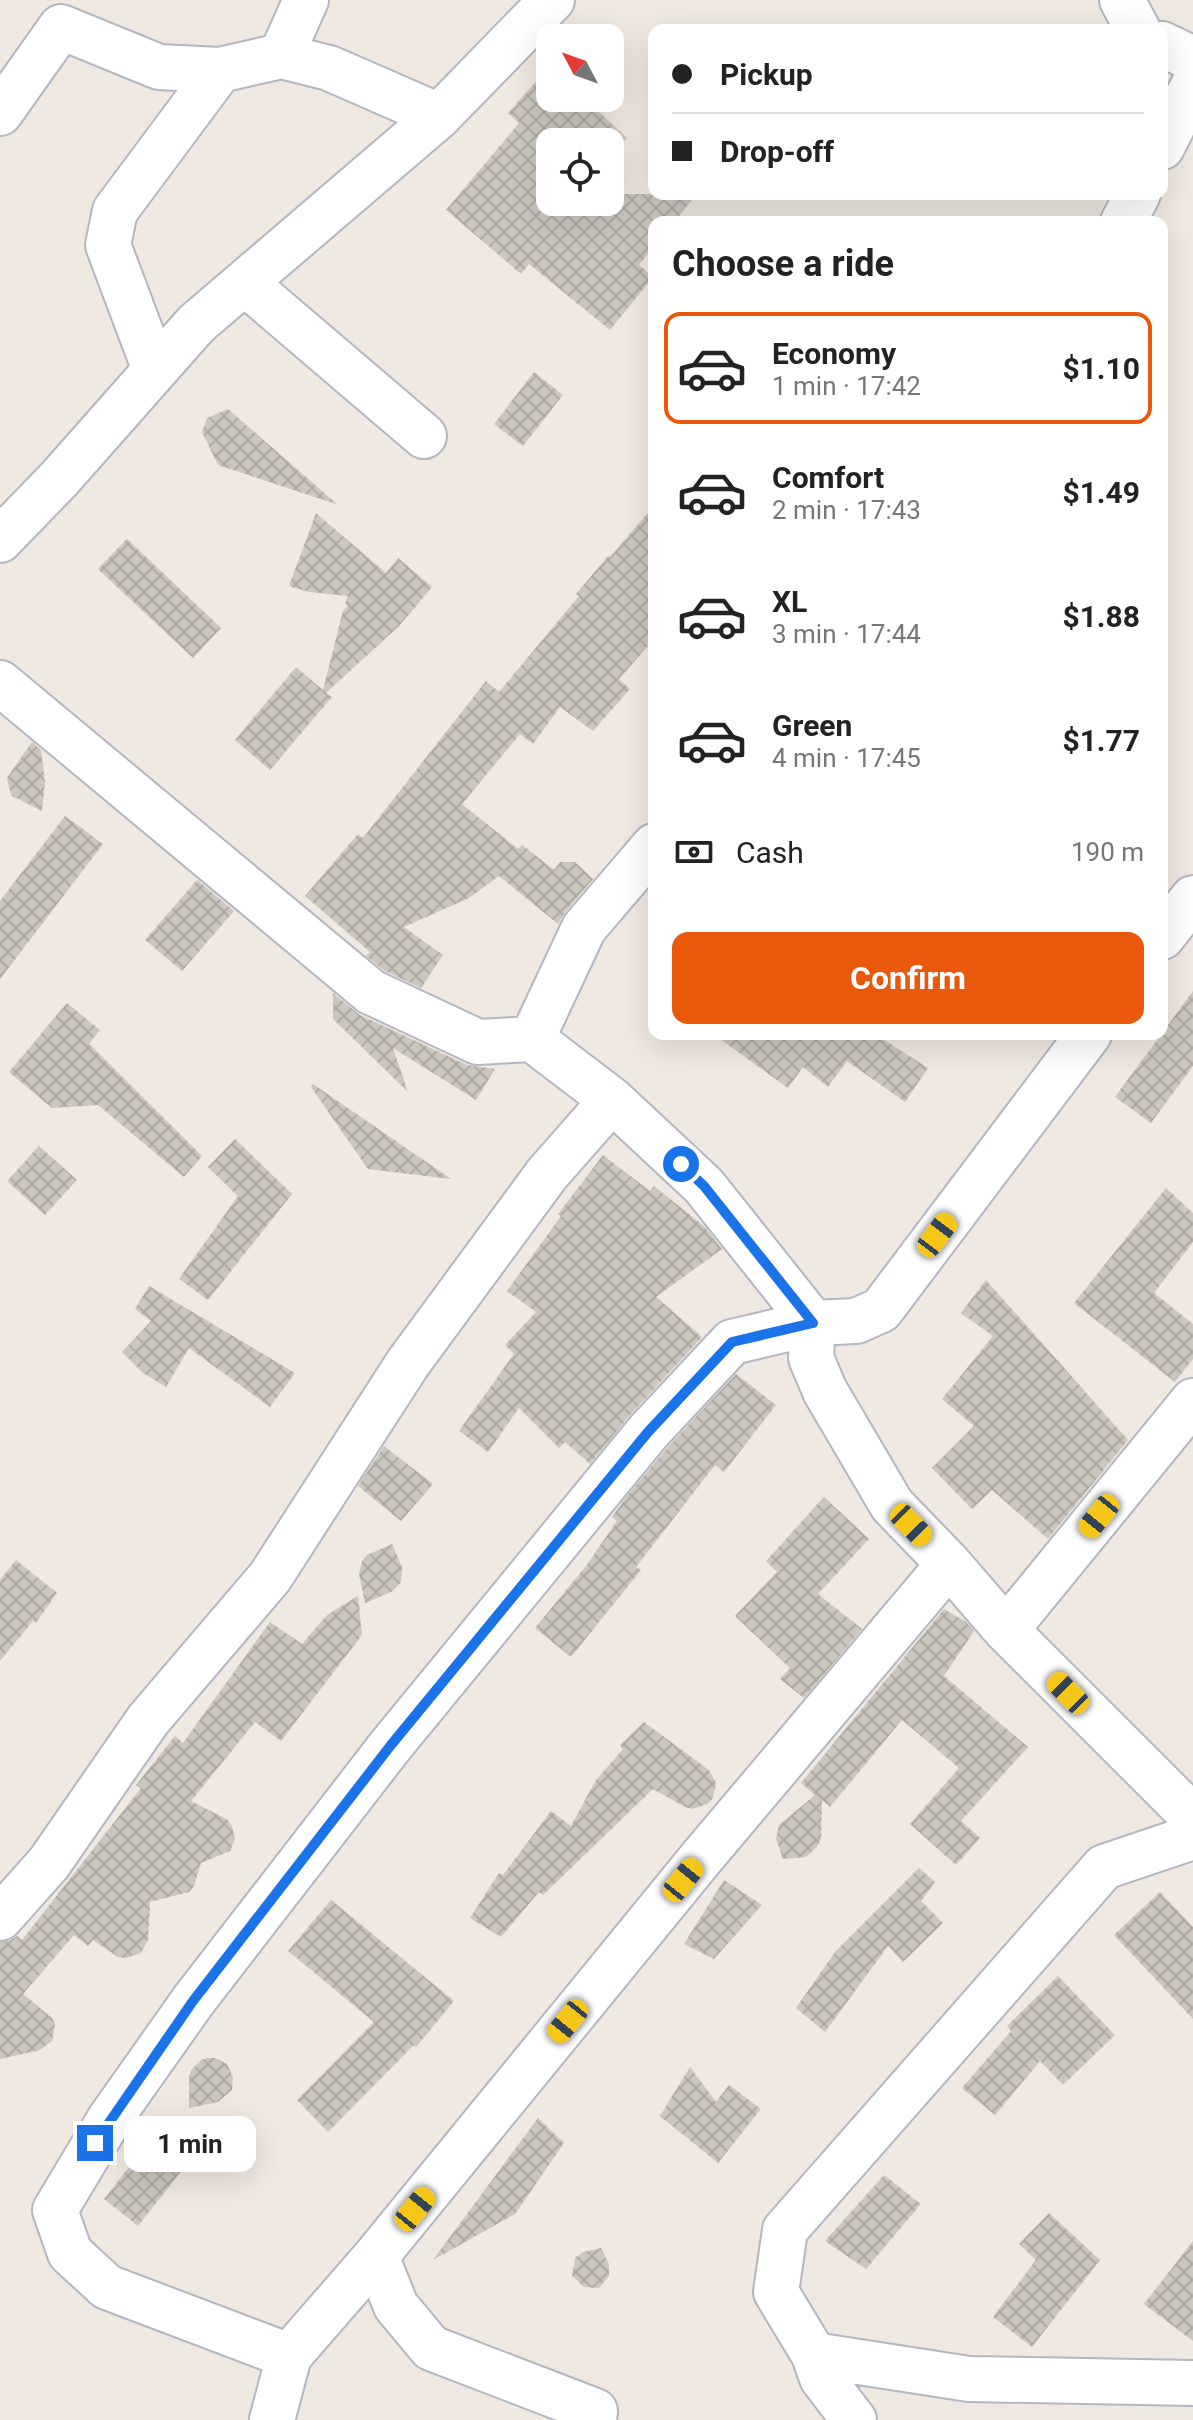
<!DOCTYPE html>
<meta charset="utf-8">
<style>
body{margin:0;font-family:Roboto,sans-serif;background:#f2f2f2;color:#222;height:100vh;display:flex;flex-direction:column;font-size:30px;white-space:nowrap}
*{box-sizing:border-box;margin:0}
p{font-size:26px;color:#767676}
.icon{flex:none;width:44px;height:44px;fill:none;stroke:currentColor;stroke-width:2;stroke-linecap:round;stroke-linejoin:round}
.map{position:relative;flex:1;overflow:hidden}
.drawer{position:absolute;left:648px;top:216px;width:520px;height:824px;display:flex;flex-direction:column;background:#fff;border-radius:16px;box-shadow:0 8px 32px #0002}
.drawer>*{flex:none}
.top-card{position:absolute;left:648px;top:24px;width:520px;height:176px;border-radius:16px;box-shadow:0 8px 32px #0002;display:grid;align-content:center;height:176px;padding:0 24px;background:#fff}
.needle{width:52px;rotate:311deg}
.tools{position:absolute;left:536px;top:24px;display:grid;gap:16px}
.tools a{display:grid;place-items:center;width:88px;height:88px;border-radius:16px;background:#fff;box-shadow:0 8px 32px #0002;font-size:40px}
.end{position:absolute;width:36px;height:36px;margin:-18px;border:10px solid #1a73e8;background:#fff;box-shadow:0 0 0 4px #fff}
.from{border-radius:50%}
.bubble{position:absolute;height:56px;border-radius:16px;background:#fff;box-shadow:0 8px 32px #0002;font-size:26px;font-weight:700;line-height:56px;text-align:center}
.car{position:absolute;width:24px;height:48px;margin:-24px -12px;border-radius:10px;box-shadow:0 0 6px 2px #0007;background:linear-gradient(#f5c518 24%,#345 0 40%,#f5c518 0 76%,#345 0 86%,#f5c518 0)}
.top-card b{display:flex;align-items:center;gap:28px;height:76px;font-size:30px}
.top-card b+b{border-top:2px solid #e0e0e0}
.top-card i{width:20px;height:20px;background:#222}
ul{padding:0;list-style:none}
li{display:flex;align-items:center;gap:24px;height:112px;margin:0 16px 12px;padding:0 8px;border:4px solid transparent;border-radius:16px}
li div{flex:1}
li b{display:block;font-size:30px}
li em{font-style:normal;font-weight:700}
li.active{border-color:#ea580c}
li>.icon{width:72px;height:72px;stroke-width:1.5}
h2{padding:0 24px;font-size:36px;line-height:96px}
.pay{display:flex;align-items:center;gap:20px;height:88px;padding:0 24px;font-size:30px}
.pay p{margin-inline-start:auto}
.primary-button{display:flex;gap:16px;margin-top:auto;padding:16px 24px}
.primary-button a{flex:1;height:92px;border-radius:16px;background:#ea580c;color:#fff;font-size:32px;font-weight:700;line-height:92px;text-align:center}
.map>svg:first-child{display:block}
.building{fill:url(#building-cross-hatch)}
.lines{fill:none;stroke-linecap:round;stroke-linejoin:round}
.minor-casing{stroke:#b4b7c1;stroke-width:48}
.minor{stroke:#fff;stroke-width:44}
.route{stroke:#1a73e8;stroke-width:10}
</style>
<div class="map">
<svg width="1193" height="2420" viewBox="0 0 1193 2420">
<defs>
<pattern id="building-cross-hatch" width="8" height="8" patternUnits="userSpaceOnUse" patternTransform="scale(2)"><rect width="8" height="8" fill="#cbc7bf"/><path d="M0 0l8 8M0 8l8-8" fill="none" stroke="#afaba4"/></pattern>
</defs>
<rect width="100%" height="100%" fill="#efe9e1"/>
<!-- building -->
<path class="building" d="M549,67L550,98H584L627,138L610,156V142H550V202H610V194H697L674,222H654V246L639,265L653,277L610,330L529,264L521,274L446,210L519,123L508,113Z
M534,372L563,395L523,446L494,424Z
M228,409L337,504H336L218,465L202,432L207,418Z
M654,506V639L619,679L630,689L593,731L560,707L533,744L520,734L462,804L518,849L522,845L554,870L560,862H575L593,879L565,912L558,924L499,876L469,898L404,927L443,955L421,988L385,971L366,956L370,952L305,896L358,834L363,838L486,681L499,692L579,596L576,594L608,556L610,557Z
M316,513L386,573L398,558L432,587L400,625L326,693L332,697L270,770L235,740L296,667L323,690L343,611L348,605L345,604L348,596L309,592L289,586Z
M127,539L221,628L193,658L98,569Z
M32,742L41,750L45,782L42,811L12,796L9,788L7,778Z
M65,816L103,844L0,979V901Z
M197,880L234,911L182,971L145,940Z
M1193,991V1066L1151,1123L1115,1097Z
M333,993L360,1015L467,1065L495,1069L476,1100L393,1048L408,1092L333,1019Z
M67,1003L100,1030L89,1044L202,1156L184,1177L98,1105L52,1108L9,1072Z
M713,1034H875L928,1068L905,1102L847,1061L828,1087L803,1067L788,1088Z
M313,1084L451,1179L368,1169L311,1087Z
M235,1139L292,1194L208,1300L179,1279L238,1196L208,1167Z
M39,1146L77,1180L45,1215L7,1181Z
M603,1155L650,1191L654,1186L705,1227L722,1249L656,1297L702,1337L630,1415L590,1464L565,1442L559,1448L519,1408L488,1452L459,1431L514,1354L505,1345L536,1312L507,1291L561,1216L558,1214Z
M1166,1188L1193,1213V1242L1154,1293L1193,1324V1359L1175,1382L1074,1303Z
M986,1280L1128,1440L1048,1539L992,1490L972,1509L932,1468L974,1426L942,1399L993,1336L961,1313Z
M149,1286L295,1373L270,1407L189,1348L166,1387L143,1373L122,1352L151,1321L135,1309Z
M736,1374L776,1405L724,1472L715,1465L636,1567L641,1570L571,1657L535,1628L586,1566L617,1521L612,1517L627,1496L667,1448Z
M384,1446L433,1484L401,1521L358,1486Z
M824,1497L869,1539L818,1594L862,1629L804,1698L780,1679L790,1668L735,1616L777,1572L766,1561Z
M392,1544L402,1567L401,1582L391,1592L365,1603L359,1574L362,1561L367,1555Z
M16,1560L57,1593L36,1623L33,1621L0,1661V1580Z
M358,1596L362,1635L281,1741L255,1722L191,1801L228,1820L232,1826L235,1839L230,1851L201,1863L194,1886L189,1892L150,1902L148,1940L141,1953L126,1958L118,1957L93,1940L88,1946L74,1935L23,1994L53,2019L55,2026L52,2041L40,2050L0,2059V1942L9,1941L17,1936L22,1940L141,1788L136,1785L175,1736L183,1743L270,1622L302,1644L327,1615Z
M944,1609L966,1622L974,1631L944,1676L1028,1747L961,1821L980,1838L956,1865L910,1824L959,1768L902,1720L830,1807L822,1800L821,1839L817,1847L806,1857L783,1859L776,1839L779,1825L815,1795L801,1783Z
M644,1722L709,1770L716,1783L713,1798L707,1804L693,1809L685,1807L653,1789L543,1895L539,1892L501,1937L470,1918L499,1873L503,1875L551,1811L571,1826L596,1780L623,1749L620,1745Z
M919,1868L935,1882L921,1901L943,1923L903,1962L888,1946L825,2032L796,2008L835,1952Z
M724,1880L762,1905L714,1959L684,1944Z
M1160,1892L1193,1927V2019L1114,1935Z
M331,1900L454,2001L416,2047L414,2045L328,2132L297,2100L374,2022L288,1951Z
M1058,1976L1115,2035L1063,2085L1040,2061L995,2115L962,2088L1011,2031L1007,2026Z
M208,2058H215L227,2064L233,2077L232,2090L218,2102L189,2108V2077L191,2070L201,2060Z
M690,2067L716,2102L729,2085L761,2109L718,2163L660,2116Z
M538,2118L564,2143L515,2214L433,2260Z
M151,2139H166L191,2159L138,2226L104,2199Z
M884,2175L921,2204L866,2269L825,2241Z
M1049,2213L1100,2260L1032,2347L993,2317L1036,2260L1019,2244Z
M1193,2241V2341L1144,2304Z
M601,2248L609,2264V2276L599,2288L584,2287L572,2276L575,2258L583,2252Z"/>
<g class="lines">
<defs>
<path id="minor" d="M1122,0L1138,30
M1162,44L1193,59
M281,56L306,0
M0,113L61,27L159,67L220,70L281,56L329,68L439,116
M1162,147L1193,86
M1123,222L1138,194
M245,283L424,436
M155,370L108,245L115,211L220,70
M0,540L60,478L196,324L439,116L552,0
M0,683L371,992L478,1042L532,1039
M1162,937L1193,898
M612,1100L704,1186L813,1323L811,1358L825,1391L892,1505L949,1564L1006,1630L1193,1817
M1006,1630L1193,1401
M0,1918L49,1863L148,1720L270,1577L408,1363L547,1174L612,1100L532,1039L584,928L654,846
M376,2256L396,2306L431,2348L595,2411L594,2420
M814,2355L969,2379L1193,2383
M289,2356L107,2287L70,2253L55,2210L109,2120L193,2001L391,1745L648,1432L732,1342L813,1323L856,1321L881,1310L1089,1034
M272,2420L289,2356L376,2256L702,1857L949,1564
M854,2420L822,2378L814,2355L776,2292L785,2230L1104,1867L1193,1837"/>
</defs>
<!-- minor casing -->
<use href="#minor" class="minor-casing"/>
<!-- minor -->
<use href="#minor" class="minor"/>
</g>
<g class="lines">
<!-- route -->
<path class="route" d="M95,2143L193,2001L391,1745L648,1432L732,1342L813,1323L704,1186L681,1164"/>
</g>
</svg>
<div class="tools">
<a><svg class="needle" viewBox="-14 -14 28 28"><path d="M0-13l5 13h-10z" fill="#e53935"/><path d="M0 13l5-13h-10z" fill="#767676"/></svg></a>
<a><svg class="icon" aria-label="locate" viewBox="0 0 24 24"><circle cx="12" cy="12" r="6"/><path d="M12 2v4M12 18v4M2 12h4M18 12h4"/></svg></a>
</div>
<i class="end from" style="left:681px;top:1164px"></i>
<i class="end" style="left:95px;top:2143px"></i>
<div class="bubble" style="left:124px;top:2116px;width:132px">1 min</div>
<i class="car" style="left:937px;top:1235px;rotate:37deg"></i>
<i class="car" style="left:1099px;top:1516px;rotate:219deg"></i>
<i class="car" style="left:911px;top:1525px;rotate:136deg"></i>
<i class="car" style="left:1068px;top:1693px;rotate:315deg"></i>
<i class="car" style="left:683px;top:1880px;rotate:39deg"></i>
<i class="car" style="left:568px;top:2021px;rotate:219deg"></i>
<i class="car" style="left:415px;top:2209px;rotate:39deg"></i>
<div class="top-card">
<b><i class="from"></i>Pickup</b>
<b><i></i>Drop-off</b>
</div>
<section class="drawer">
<h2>Choose a ride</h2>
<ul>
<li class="active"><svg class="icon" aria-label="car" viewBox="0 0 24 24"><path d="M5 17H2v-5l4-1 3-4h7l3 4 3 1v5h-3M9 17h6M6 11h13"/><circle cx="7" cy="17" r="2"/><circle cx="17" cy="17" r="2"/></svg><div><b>Economy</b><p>1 min · 17:42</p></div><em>$1.10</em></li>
<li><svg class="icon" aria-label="car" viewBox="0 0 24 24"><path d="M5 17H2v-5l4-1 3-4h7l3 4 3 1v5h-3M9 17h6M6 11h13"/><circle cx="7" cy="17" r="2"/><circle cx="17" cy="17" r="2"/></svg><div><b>Comfort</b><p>2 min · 17:43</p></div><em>$1.49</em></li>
<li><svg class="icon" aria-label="car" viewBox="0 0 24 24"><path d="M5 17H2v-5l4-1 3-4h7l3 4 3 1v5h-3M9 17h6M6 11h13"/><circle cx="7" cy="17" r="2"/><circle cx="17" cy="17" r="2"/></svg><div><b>XL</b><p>3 min · 17:44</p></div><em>$1.88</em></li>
<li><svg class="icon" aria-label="car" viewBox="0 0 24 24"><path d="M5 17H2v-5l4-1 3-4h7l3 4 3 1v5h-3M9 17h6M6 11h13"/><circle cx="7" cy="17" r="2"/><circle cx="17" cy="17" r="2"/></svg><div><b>Green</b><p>4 min · 17:45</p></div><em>$1.77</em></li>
</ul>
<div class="pay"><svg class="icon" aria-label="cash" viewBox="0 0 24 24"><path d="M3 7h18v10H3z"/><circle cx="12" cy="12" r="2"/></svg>Cash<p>190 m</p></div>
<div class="primary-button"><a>Confirm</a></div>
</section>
</div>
